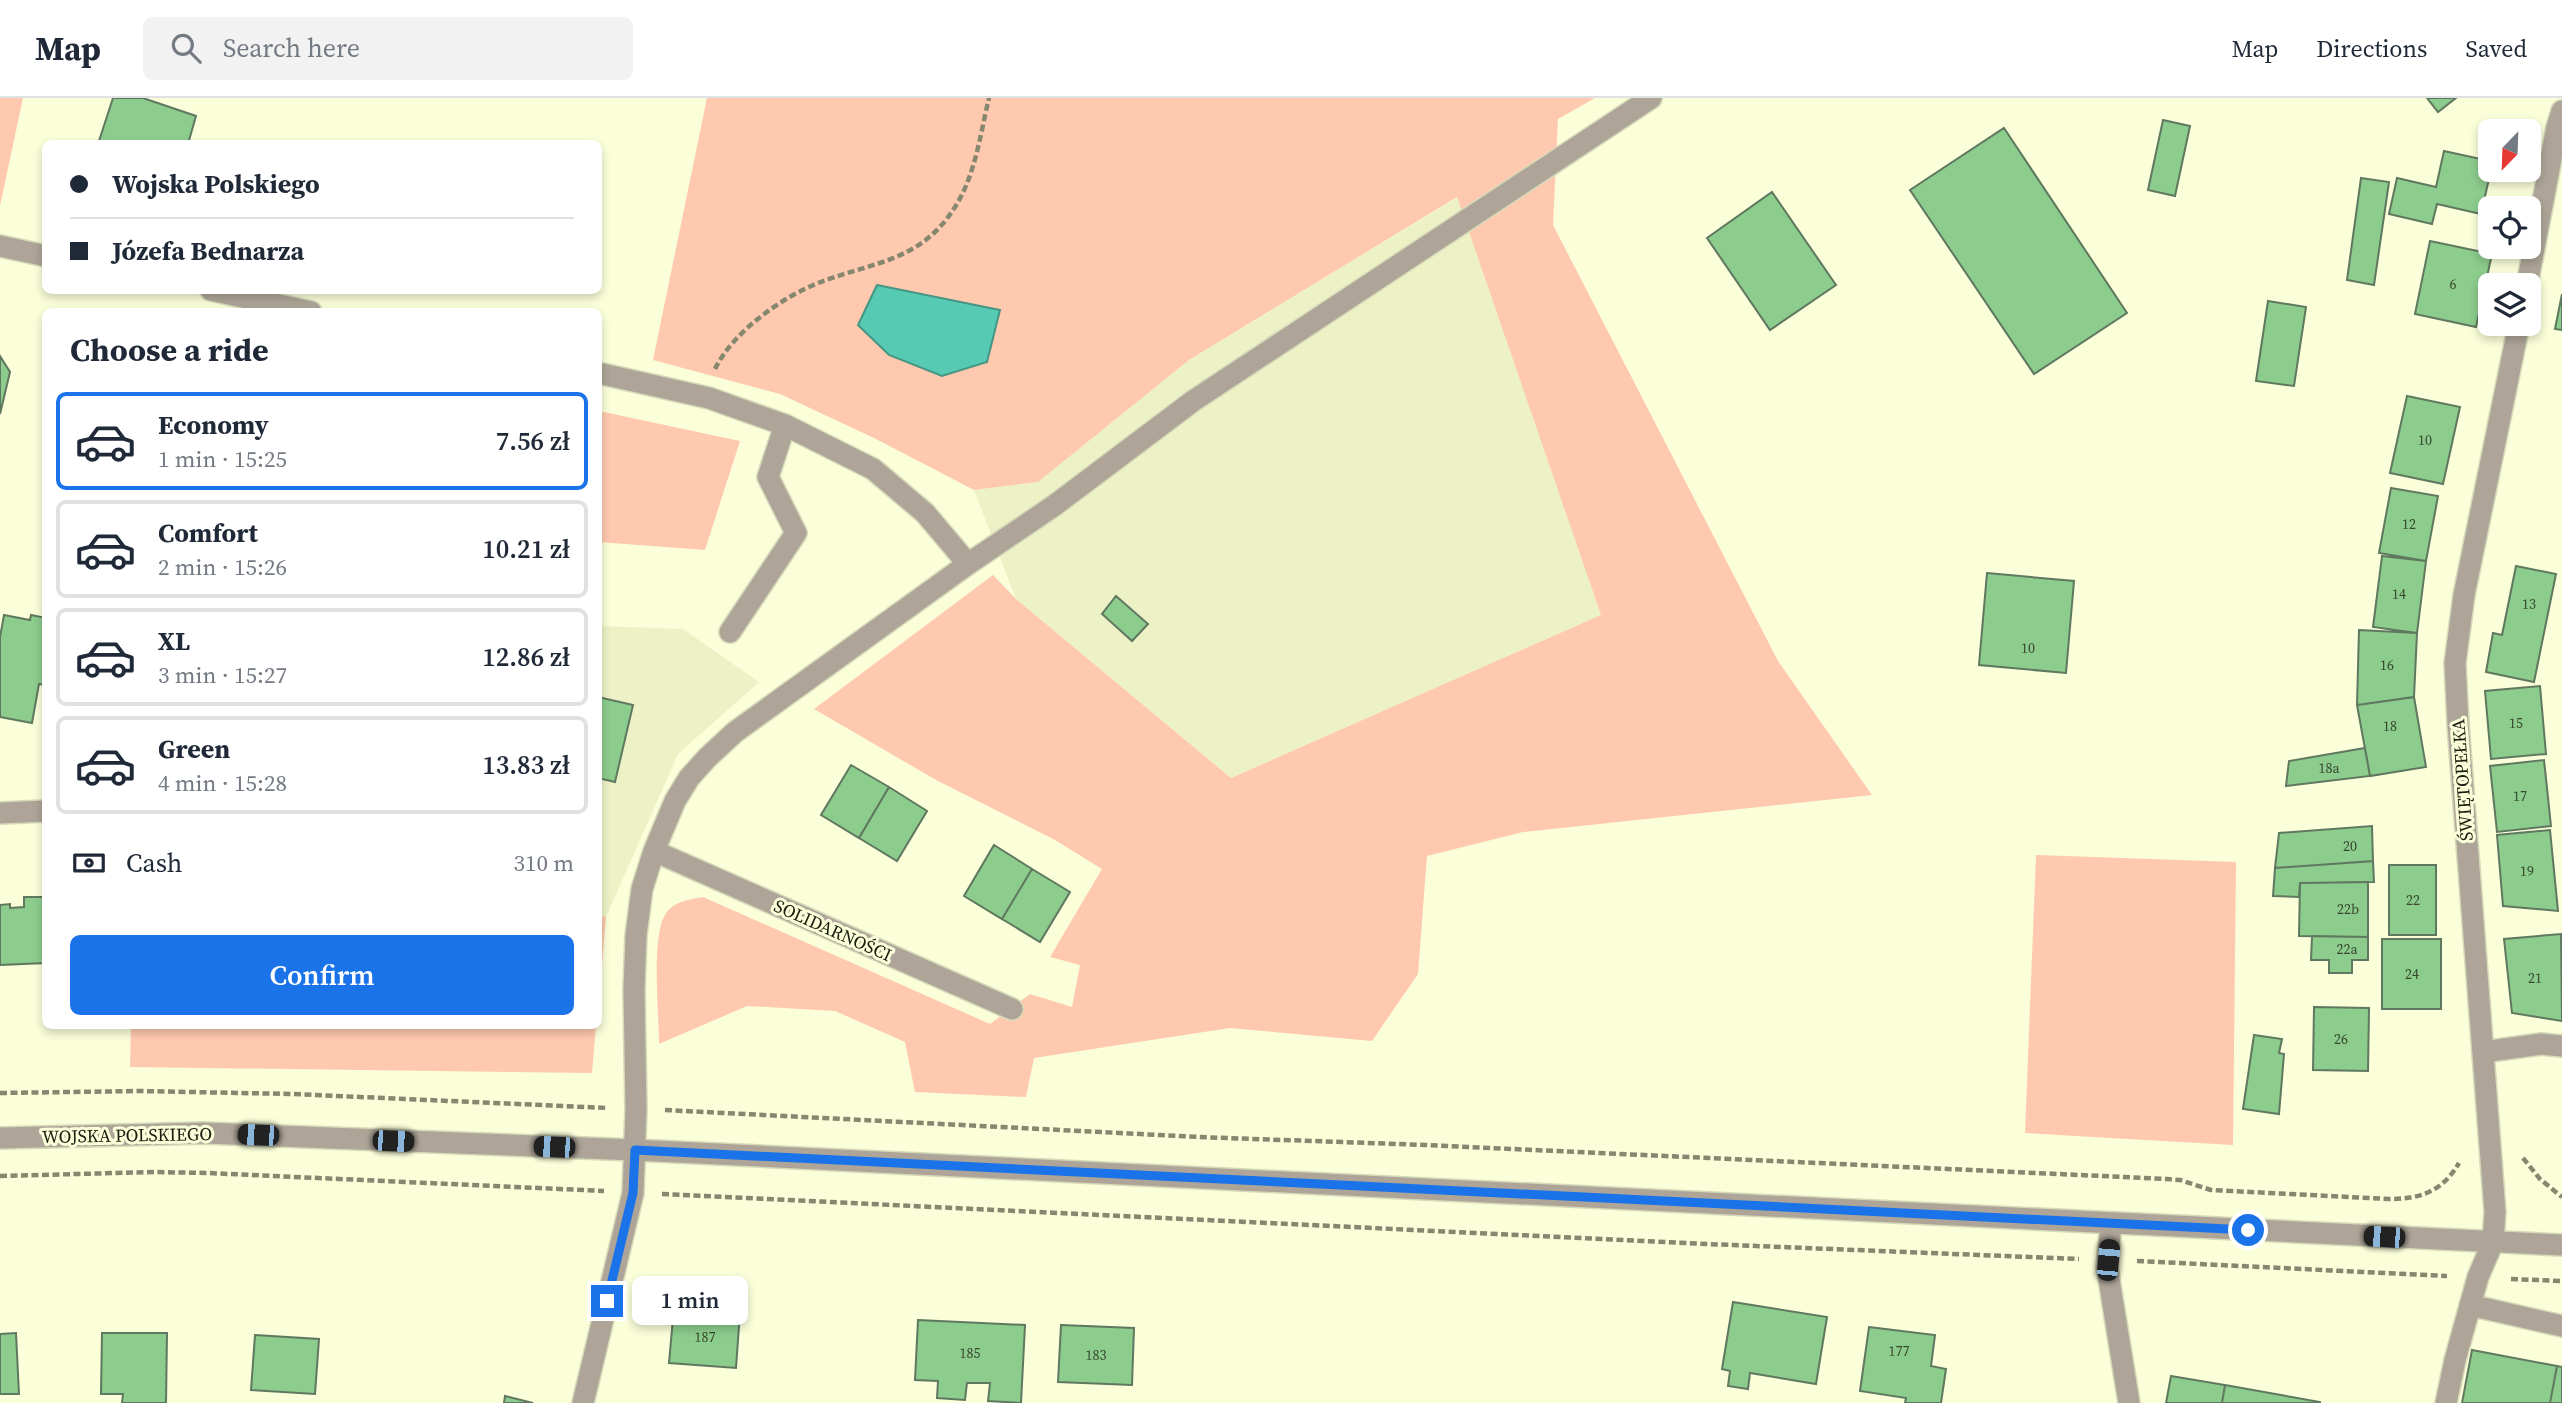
<!DOCTYPE html>
<meta charset="utf-8">
<style>
body{margin:0;font-family:"Source Serif 4",serif;background:#f2f2f3;color:#1f2937;height:100vh;display:flex;flex-direction:column;font-size:26px;white-space:nowrap}
*{box-sizing:border-box;margin:0}
p{font-size:23px;color:#747a83}
.icon{flex:none;width:38px;height:38px;fill:none;stroke:currentColor;stroke-width:2;stroke-linecap:round;stroke-linejoin:round}
.map{position:relative;flex:1;overflow:hidden}
.side{position:absolute;left:42px;top:210px;width:560px;height:721px;display:flex;flex-direction:column;background:#fff;border-radius:10px;box-shadow:0 4px 10px #0003}
.side>*{flex:none}
.hud{position:absolute;left:42px;top:42px;width:560px;height:154px;border-radius:10px;box-shadow:0 4px 10px #0003;display:grid;align-content:center;height:154px;padding:0 28px;background:#fff}
.needle{width:46px;rotate:203deg}
.fabs{position:absolute;left:2478px;top:21px;display:grid;gap:14px}
.fabs a{display:grid;place-items:center;width:63px;height:63px;border-radius:10px;background:#fff;box-shadow:0 4px 10px #0003;font-size:35px}
.end{position:absolute;width:32px;height:32px;margin:-16px;border:9px solid #1a73e8;background:#fff;box-shadow:0 0 0 4px #fff}
.from{border-radius:50%}
.bubble{position:absolute;height:49px;border-radius:10px;background:#fff;box-shadow:0 4px 10px #0003;font-size:23px;font-weight:600;line-height:49px;text-align:center}
.car{position:absolute;width:21px;height:42px;margin:-21px -10px;border-radius:9px;box-shadow:0 0 5px 2px #0007;background:linear-gradient(#222 24%,#8ab4d8 0 40%,#222 0 76%,#8ab4d8 0 86%,#222 0)}
.hud b{display:flex;align-items:center;gap:24px;height:66px;font-size:26px}
.hud b+b{border-top:2px solid #e0e1e3}
.hud i{width:18px;height:18px;background:#1f2937}
ul{padding:0;list-style:none}
li{display:flex;align-items:center;gap:21px;height:98px;margin:0 14px 10px;padding:0 14px;border:4px solid #e0e1e3;border-radius:10px}
li div{flex:1}
li b{display:block;font-size:26px}
li em{font-style:normal;font-weight:600}
li.current{border-color:#1a73e8}
li>.icon{width:63px;height:63px;stroke-width:1.5}
h2{padding:0 28px;font-size:32px;line-height:84px}
.pay{display:flex;align-items:center;gap:18px;height:77px;padding:0 28px;font-size:26px}
.pay p{margin-inline-start:auto}
.action{display:flex;gap:14px;margin-top:auto;padding:14px 28px}
.action a{flex:1;height:80px;border-radius:10px;background:#1a73e8;color:#fff;font-size:28px;font-weight:600;line-height:80px;text-align:center}
header{display:flex;align-items:center;gap:42px;box-sizing:border-box;height:98px;padding:0 35px;background:#fff;border-bottom:2px solid #e0e1e3}
header strong{font-size:33px}
nav{display:flex;gap:38px;margin-inline-start:auto;font-size:24px}
.search{width:490px;height:63px;background:#f2f2f3;display:flex;align-items:center;gap:18px;box-sizing:border-box;padding:0 24px;border-radius:10px;color:#747a83;font-size:26px}
.map>svg:first-child{display:block}
.built{fill:#edf2c6}
.green{fill:#fec9af}
.water{fill:#57cab3;stroke:#459682;stroke-width:2}
.building{fill:#8ccc8d;stroke:#5f785f;stroke-width:2}
.lines{fill:none;stroke-linecap:round;stroke-linejoin:round}
.minor-casing{stroke:#d6dab9;stroke-width:24}
.path{stroke:#85876e;stroke-width:4.5;stroke-dasharray:7 3.5;stroke-linecap:butt}
.minor{stroke:#aea598;stroke-width:21}
.route{stroke:#1a73e8;stroke-width:9}
.labels{text-anchor:middle;dominant-baseline:central;stroke-width:6;stroke-linejoin:round;paint-order:stroke}
.number-label{font-size:14px;fill:#37482e}
.street-label{font-size:18px;fill:#1b1c0e;stroke:#fafed9}
</style>
<header>
<strong>Map</strong>
<div class="search"><svg class="icon" aria-label="search" viewBox="0 0 24 24"><circle cx="10" cy="10" r="6"/><path d="M15 15l6 6"/></svg>Search here</div>
<nav><a>Map</a><a>Directions</a><a>Saved</a></nav>
</header>
<div class="map">
<svg width="2562" height="1305" viewBox="0 0 2562 1305">
<rect width="100%" height="100%" fill="#fafed9"/>
<!-- built -->
<path class="built" d="M1458,99L1602,517L1231,680L1016,501L974,392L1038,384L1189,262Z
M599,528L683,531L759,584L678,656L606,819L599,817Z"/>
<!-- green -->
<path class="green" d="M0,0H23L0,108Z
M707,0H1595L1558,21L1553,127L1778,563L1872,697L1523,734L1427,758L1418,876L1372,943L1230,930L1034,960L1026,999L915,994L905,944L835,913L747,908L659,946C659,916 651,840 665,817C673,803 689,802 703,799L990,926L1030,896L1072,909L1080,867L1050,859L1102,771L1055,742L936,682L814,611L993,477L1016,501L1231,680L1601,517L1457,99L1189,262L1038,384L974,392L876,341L780,296L653,262Z
M599,313L740,343L705,452L599,444Z
M2036,757L2236,764L2233,1047L2025,1035Z
M599,817L606,819L599,903L598,817Z
M131,928H596L592,975L130,969Z"/>
<!-- water -->
<path class="water" d="M877,187L1000,212L987,264L942,278L889,257L858,227Z"/>
<!-- building -->
<path class="building" d="M113,0H143L196,18L188,46H98Z
M2427,0H2456L2438,14Z
M2163,22L2190,28L2175,98L2148,92Z
M2004,30L2127,215L2034,276L1910,92Z
M2444,53L2490,63L2491,72L2481,116L2437,106L2432,126L2389,116L2397,80L2436,89Z
M2361,80L2389,84L2374,187L2347,182Z
M1772,94L1836,187L1770,232L1707,140Z
M2430,143L2492,156L2476,229L2415,216Z
M2562,196V232L2555,231Z
M2268,203L2306,209L2294,288L2256,283Z
M0,258L10,274L0,316Z
M2407,298L2460,309L2443,386L2390,375Z
M2391,390L2438,398L2426,463L2379,455Z
M2382,458L2426,463L2417,535L2373,529Z
M2516,468L2556,476L2534,584L2486,574L2493,535L2502,537Z
M1987,475L2074,483L2066,575L1979,567Z
M1116,498L1148,526L1132,543L1102,516Z
M4,517L30,522L31,517L46,520V587L39,586L32,625L0,619V539Z
M2359,532L2417,535L2414,599L2357,607Z
M2540,588L2546,656L2491,661L2485,593Z
M598,599L633,607L615,684L598,680Z
M2414,599L2426,669L2370,678L2357,607Z
M2365,650L2370,678L2286,688L2289,663Z
M2544,662L2551,728L2497,734L2490,668Z
M851,667L889,689L859,740L821,717Z
M889,689L927,713L897,763L859,740Z
M2372,728L2373,763L2275,770L2279,735Z
M2550,732L2558,813L2503,808L2497,737Z
M994,747L1032,771L1002,821L964,798Z
M2373,763L2374,784L2300,785L2299,799L2273,798L2275,770Z
M2389,767H2436V837H2389Z
M1032,771L1070,794L1040,844L1002,821Z
M2368,784V839L2299,838L2300,785Z
M24,799H46V865L0,867V807L10,806V810L24,809Z
M2561,836L2562,923L2512,915L2504,841Z
M2312,838L2368,839V862H2352V875H2329V862H2311Z
M2382,841H2441V911H2382Z
M2314,909L2369,910L2368,973L2313,972Z
M2254,937L2282,941L2279,955L2284,956L2279,1016L2243,1011Z
M1733,1204L1827,1219L1816,1286L1750,1275L1748,1291L1728,1288L1730,1273L1722,1271Z
M674,1209L740,1214L736,1270L669,1265Z
M918,1222L1025,1227L1021,1305L988,1303L990,1285H967L965,1302L937,1300L938,1283L915,1282Z
M1061,1227L1134,1230L1132,1287L1058,1284Z
M1869,1229L1935,1237L1931,1268L1946,1271L1941,1305H1905L1906,1300L1860,1293Z
M16,1235L19,1296H0V1236Z
M102,1235H167L166,1305H122L123,1296H101Z
M255,1237L319,1241L315,1296L251,1292Z
M2472,1252L2557,1268L2550,1305H2462Z
M2557,1268L2562,1269V1305H2550Z
M2171,1278L2225,1287L2222,1305H2166Z
M2225,1287L2320,1304V1305H2222Z
M505,1298L533,1305H504Z"/>
<g class="lines">
<defs>
<path id="minor" d="M0,148L46,158
M2527,187L2557,29L2562,13
M211,192L311,214
M598,275L709,300L785,327L873,371L925,415L968,466L1055,407L1193,303L1651,0
M730,534L796,435L768,379L785,327
M0,715L46,713
M654,753L1012,911
M2483,954L2541,946L2562,948
M0,1040L204,1035L635,1052L2562,1147
M2111,1126L2107,1169L2129,1305
M2470,1207L2562,1228
M583,1305L633,1095L636,1011L634,892L636,837L642,791L654,753L675,703L689,680L707,660L735,634L968,466
M2446,1305L2455,1262L2478,1179L2493,1144L2495,1114L2458,626L2455,565L2464,497L2519,226"/>
</defs>
<!-- minor casing -->
<use href="#minor" class="minor-casing"/>
<!-- path -->
<path class="path" d="M715,271C734,232 786,196 826,182C877,164 921,161 953,112C975,80 980,37 989,0
M0,995L139,993L293,996L608,1010
M665,1012L1199,1039L1425,1047L2167,1081L2180,1082L2211,1092L2389,1101C2420,1101 2442,1094 2459,1065
M2523,1060L2540,1081L2562,1099
M0,1078L155,1074L208,1075L604,1093
M662,1096L1707,1146L2079,1161
M2137,1163L2447,1178
M2511,1181L2562,1183"/>
<!-- minor -->
<use href="#minor" class="minor"/>
</g>
<g class="lines">
<!-- route -->
<path class="route" d="M607,1203L633,1095L635,1052L2248,1132"/>
</g>
<g class="labels">
<!-- number labels -->
<g class="number-label">
<text x="2453" y="186">6</text>
<text x="2425" y="342">10</text>
<text x="2409" y="426">12</text>
<text x="2399" y="496">14</text>
<text x="2529" y="506">13</text>
<text x="2028" y="550">10</text>
<text x="2387" y="567">16</text>
<text x="2516" y="625">15</text>
<text x="2390" y="628">18</text>
<text x="2329" y="670">18a</text>
<text x="2520" y="698">17</text>
<text x="2350" y="748">20</text>
<text x="2527" y="773">19</text>
<text x="2413" y="802">22</text>
<text x="2348" y="811">22b</text>
<text x="2347" y="851">22a</text>
<text x="2412" y="876">24</text>
<text x="2535" y="880">21</text>
<text x="2341" y="941">26</text>
<text x="705" y="1239">187</text>
<text x="1899" y="1253">177</text>
<text x="970" y="1255">185</text>
<text x="1096" y="1257">183</text>
</g>
<!-- street labels -->
<g class="street-label">
<text transform="translate(2462 682) rotate(-94)">ŚWIĘTOPEŁKA</text>
<text transform="translate(833 832) rotate(24)">SOLIDARNOŚCI</text>
<text transform="translate(127 1037) rotate(-1)">WOJSKA POLSKIEGO</text>
</g>
</g>
</svg>
<div class="fabs">
<a><svg class="needle" viewBox="-14 -14 28 28"><path d="M0-13l5 13h-10z" fill="#e53935"/><path d="M0 13l5-13h-10z" fill="#747a83"/></svg></a>
<a><svg class="icon" aria-label="locate" viewBox="0 0 24 24"><circle cx="12" cy="12" r="6"/><path d="M12 2v4M12 18v4M2 12h4M18 12h4"/></svg></a>
<a><svg class="icon" aria-label="layers" viewBox="0 0 24 24"><path d="M12 4l9 5-9 5-9-5zM3 14l9 5 9-5"/></svg></a>
</div>
<i class="end from" style="left:2248px;top:1132px"></i>
<i class="end" style="left:607px;top:1203px"></i>
<div class="bubble" style="left:632px;top:1178px;width:116px">1 min</div>
<i class="car" style="left:258px;top:1037px;rotate:272deg"></i>
<i class="car" style="left:393px;top:1043px;rotate:92deg"></i>
<i class="car" style="left:554px;top:1049px;rotate:272deg"></i>
<i class="car" style="left:2384px;top:1139px;rotate:273deg"></i>
<i class="car" style="left:2108px;top:1162px;rotate:5deg"></i>
<div class="hud">
<b><i class="from"></i>Wojska Polskiego</b>
<b><i></i>Józefa Bednarza</b>
</div>
<section class="side">
<h2>Choose a ride</h2>
<ul>
<li class="current"><svg class="icon" aria-label="car" viewBox="0 0 24 24"><path d="M5 17H2v-5l4-1 3-4h7l3 4 3 1v5h-3M9 17h6M6 11h13"/><circle cx="7" cy="17" r="2"/><circle cx="17" cy="17" r="2"/></svg><div><b>Economy</b><p>1 min · 15:25</p></div><em>7.56 zł</em></li>
<li><svg class="icon" aria-label="car" viewBox="0 0 24 24"><path d="M5 17H2v-5l4-1 3-4h7l3 4 3 1v5h-3M9 17h6M6 11h13"/><circle cx="7" cy="17" r="2"/><circle cx="17" cy="17" r="2"/></svg><div><b>Comfort</b><p>2 min · 15:26</p></div><em>10.21 zł</em></li>
<li><svg class="icon" aria-label="car" viewBox="0 0 24 24"><path d="M5 17H2v-5l4-1 3-4h7l3 4 3 1v5h-3M9 17h6M6 11h13"/><circle cx="7" cy="17" r="2"/><circle cx="17" cy="17" r="2"/></svg><div><b>XL</b><p>3 min · 15:27</p></div><em>12.86 zł</em></li>
<li><svg class="icon" aria-label="car" viewBox="0 0 24 24"><path d="M5 17H2v-5l4-1 3-4h7l3 4 3 1v5h-3M9 17h6M6 11h13"/><circle cx="7" cy="17" r="2"/><circle cx="17" cy="17" r="2"/></svg><div><b>Green</b><p>4 min · 15:28</p></div><em>13.83 zł</em></li>
</ul>
<div class="pay"><svg class="icon" aria-label="cash" viewBox="0 0 24 24"><path d="M3 7h18v10H3z"/><circle cx="12" cy="12" r="2"/></svg>Cash<p>310 m</p></div>
<div class="action"><a>Confirm</a></div>
</section>
</div>
